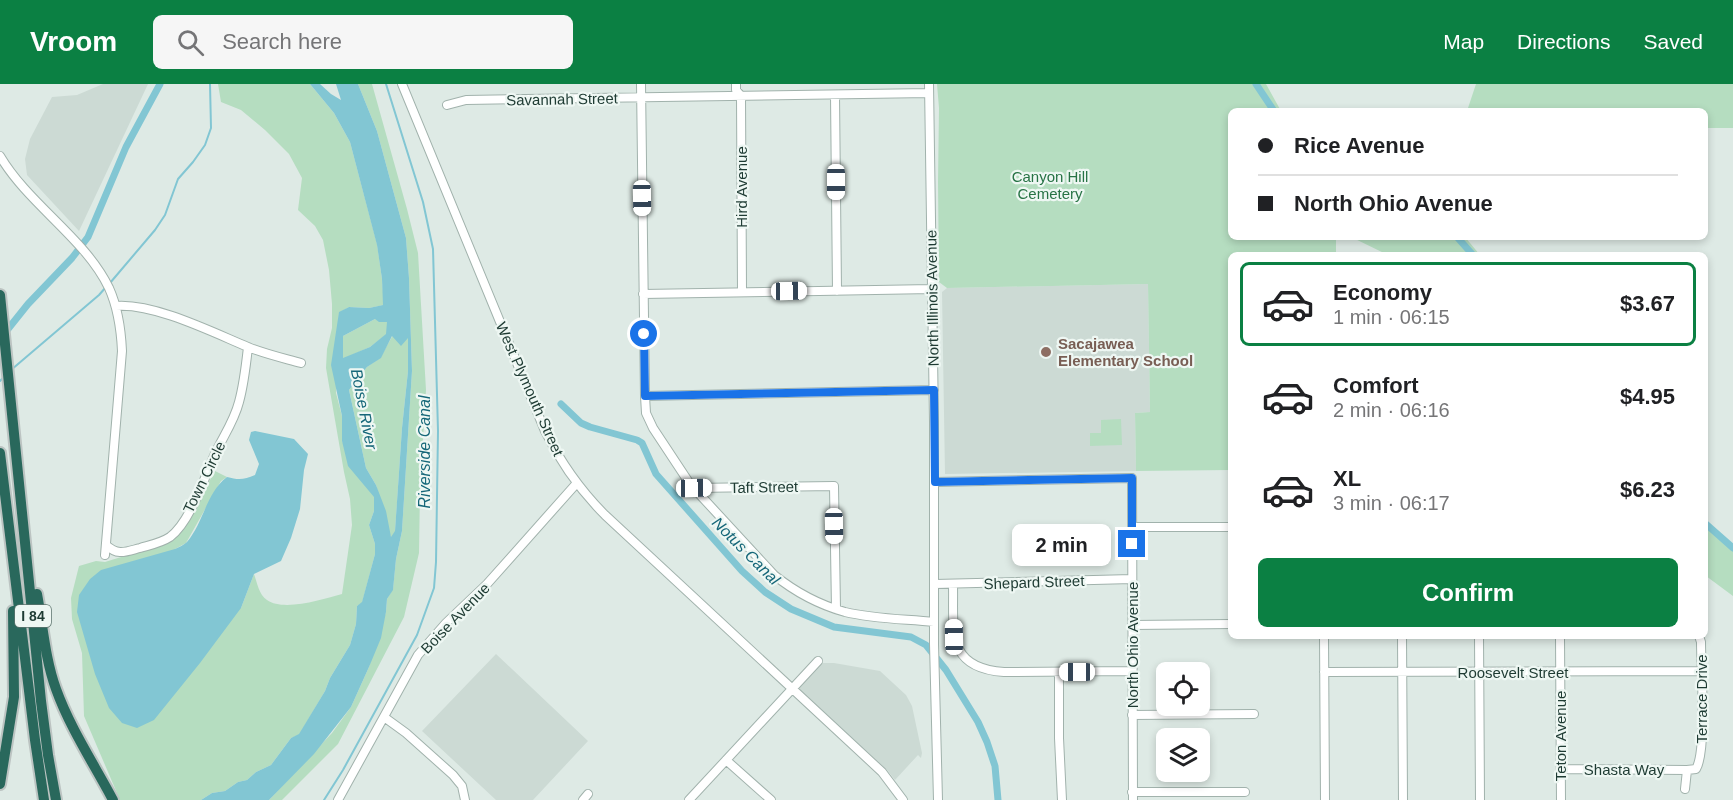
<!DOCTYPE html>
<meta charset="utf-8">
<style>
body{margin:0;font-family:Arial,sans-serif;background:#f6f6f6;color:#202124;height:100vh;display:flex;flex-direction:column;font-size:22px;white-space:nowrap}
*{box-sizing:border-box;margin:0}
p{font-size:20px;color:#757577}
.icon{flex:none;width:33px;height:33px;fill:none;stroke:currentColor;stroke-width:2;stroke-linecap:round;stroke-linejoin:round}
.map{position:relative;flex:1;overflow:hidden}
.side{position:absolute;left:1228px;top:168px;width:480px;height:387px;display:flex;flex-direction:column;background:#fff;border-radius:9px;box-shadow:0 3px 9px #0003}
.side>*{flex:none}
.guide{position:absolute;left:1228px;top:24px;width:480px;height:132px;border-radius:9px;box-shadow:0 3px 9px #0003;display:grid;align-content:center;height:132px;padding:0 30px;background:#fff}
.controls{position:absolute;left:1156px;top:578px;display:grid;gap:12px}
.controls a{display:grid;place-items:center;width:54px;height:54px;border-radius:9px;background:#fff;box-shadow:0 3px 9px #0003;font-size:30px}
.end{position:absolute;width:27px;height:27px;margin:-14px;border:8px solid #1a73e8;background:#fff;box-shadow:0 0 0 3px #fff}
.from{border-radius:50%}
.bubble{position:absolute;height:42px;border-radius:9px;background:#fff;box-shadow:0 3px 9px #0003;font-size:20px;font-weight:700;line-height:42px;text-align:center}
.car{position:absolute;width:18px;height:36px;margin:-18px -9px;border-radius:8px;box-shadow:0 0 4px 2px #0007;background:linear-gradient(#fff 24%,#345 0 40%,#fff 0 76%,#345 0 86%,#fff 0)}
.guide b{display:flex;align-items:center;gap:21px;height:57px;font-size:22px}
.guide b+b{border-top:2px solid #e0e0e0}
.guide i{width:15px;height:15px;background:#202124}
ul{padding:10px 0 0;list-style:none}
li{display:flex;align-items:center;gap:18px;height:84px;margin:0 12px 9px;padding:0 18px;border:3px solid transparent;border-radius:9px}
li div{flex:1}
li b{display:block;font-size:22px}
li em{font-style:normal;font-weight:700}
li.current{border-color:#0b8043}
li>.icon{width:54px;height:54px;stroke-width:1.5}
.button{display:flex;gap:12px;margin-top:auto;padding:12px 30px}
.button a{flex:1;height:69px;border-radius:9px;background:#0b8043;color:#fff;font-size:24px;font-weight:700;line-height:69px;text-align:center}
header{display:flex;align-items:center;gap:36px;box-sizing:border-box;height:84px;padding:0 30px;background:#0b8043;color:#fff}
header strong{font-size:28px}
nav{display:flex;gap:33px;margin-inline-start:auto;font-size:21px}
.search{width:420px;height:54px;background:#f6f6f6;display:flex;align-items:center;gap:15px;box-sizing:border-box;padding:0 21px;border-radius:9px;color:#757577;font-size:22px}
.map>svg:first-child{display:block}
.built{fill:#ccdad4}
.green{fill:#b5ddc0}
.water{fill:#82c6d3;fill-rule:evenodd}
.lines{fill:none;stroke-linecap:round;stroke-linejoin:round}
.stream{stroke:#82c6d3;stroke-width:2}
.canal{stroke:#82c6d3;stroke-width:7}
.minor-casing{stroke:#a1b2ac;stroke-width:10}
.highway-casing{stroke:#bcc4c2;stroke-width:14}
.minor{stroke:#fff;stroke-width:8}
.highway{stroke:#29685c;stroke-width:10}
.route{stroke:#1a73e8;stroke-width:8}
.education-dot{fill:#8d6e63;stroke:#eef7f3;stroke-width:2}
.labels{text-anchor:middle;dominant-baseline:central;stroke-width:4.5;stroke-linejoin:round;paint-order:stroke}
.shield{fill:#eef7f3;stroke:#5c736d;stroke-width:1.5}
.shield-label{font-size:14px;font-weight:bold;fill:#1e3b33}
.street-label{font-size:15px;fill:#1e3b33;stroke:#eef7f3}
.park-label{font-size:15px;fill:#277345;stroke:#eef7f3}
.education-label{font-size:15px;font-weight:bold;fill:#785e54;stroke:#eef7f3;text-anchor:start}
.water-label{font-size:16px;font-style:italic;fill:#166779;stroke:#eef7f3}
</style>
<header>
<strong>Vroom</strong>
<div class="search"><svg class="icon" aria-label="search" viewBox="0 0 24 24"><circle cx="10" cy="10" r="6"/><path d="M15 15l6 6"/></svg>Search here</div>
<nav><a>Map</a><a>Directions</a><a>Saved</a></nav>
</header>
<div class="map">
<svg width="1733" height="716" viewBox="0 0 1733 716">
<rect width="100%" height="100%" fill="#deeae5"/>
<!-- built -->
<path class="built" d="M103,0H148L79,147L27,91L25,75L30,55L52,13L77,11Z
M1148,200L1150,328L1135,329L1136,387L945,390L942,208L947,204Z
M496,570L588,657L533,716H496L422,647Z
M817,579H834L880,587L906,611L912,622L922,669L921,674L918,671L895,696L888,687L796,602Z"/>
<!-- green -->
<path class="green" d="M218,0H310L334,29L350,58L377,160L382,195L384,221L369,224L349,223L339,229L336,309L342,332V357L367,402L374,412V427L369,441L375,460V470L362,519L357,522L356,540L350,561L330,594L325,607L299,651L291,654L271,681L256,688L247,696L238,698L225,707L212,709L201,716H120L84,632L82,569L72,535L71,514L79,482L96,477L105,478L160,461L184,443L215,387L227,393L221,397L186,459L175,465L241,524L254,490C257,498 259,511 267,516C284,528 323,515 342,510L352,441L350,415L344,388L326,284L327,265L332,244V220L329,186L323,156L315,142L298,126L302,94L289,70L265,46L241,26L221,18Z
M358,0H372L407,125L418,169L426,306L420,406L419,469L404,533L338,660L282,716H269L332,649L351,623L369,583L386,528L387,515L393,505L396,475L402,447L412,287L409,194L406,154L377,47Z
M937,0H1266L1281,27H1232V153H1336V171H1232L1231,386L1136,387L1135,329L1150,328L1148,200L947,204L939,198L938,98L939,24Z
M1476,0H1733V44H1706V27H1467Z
M1351,153H1465L1480,171H1388Z
M375,235L387,238V250L370,263L343,275V252Z
M393,251L404,257L408,253V287L402,344L395,448L391,454L376,401L366,384L349,306L367,283L380,274Z
M1121,335L1122,361L1090,362V349H1101V336Z
M1706,436L1733,464V512L1706,492Z"/>
<!-- water -->
<path class="water" d="M310,0H320L331,10L341,16L336,0H358L377,47L406,154L409,194L412,287L402,447L396,475L393,506L387,515L386,528L381,554L369,583L351,623L314,670L269,716H201L212,709L225,707L238,698L247,696L256,688L271,681L291,654L299,650L325,607L330,594L350,561L356,540L357,522L362,518L375,470V460L369,441L374,427V413L348,382L342,357V332L331,281L339,228L349,223L369,224L383,221L382,195L377,161L350,58L334,29ZM375,235L379,238H387L386,250L370,263L343,274V252ZM392,252L401,262L408,254V287L402,344L395,447L391,453L386,427L376,401L366,384L349,306L367,283L381,274Z
M255,347L294,355L308,370L304,386L300,425L291,454L281,477L254,490L241,524L200,579L154,636L137,644L122,639L109,624L95,590L77,528L79,511L90,495L101,486L175,465C179,463 184,461 187,458C204,438 206,409 227,393C238,396 244,396 255,391L259,380L249,356L251,348Z"/>
<g class="lines">
<!-- stream -->
<path class="stream" d="M110,199L155,146L165,131L178,95L193,78L205,61L211,44L210,0
M11,286L99,211L106,203
M0,297L5,292
M324,716L343,686L417,551L434,504L436,478L438,347L433,165L423,118L386,0"/>
<!-- canal -->
<path class="canal" d="M1256,0L1274,27
M1457,153L1473,171
M4,250L28,220L72,174L88,153L126,63L160,0
M561,320L581,339L590,343L637,356L642,359L656,390L742,487L765,508L791,525L834,543L911,553L926,561L946,586L978,638L987,658L995,682L998,716
M1706,440L1733,464"/>
<defs>
<path id="minor" d="M402,0L545,347C561,379 580,406 605,431L882,688L903,716
M641,0L645,312L646,329L653,344L690,400L774,491C794,507 820,521 845,528C874,535 905,535 934,538
M736,0V6L741,12L742,208
M929,0L934,338V560L938,716
M835,11L837,207
M447,21L466,16L929,9
M0,72C29,121 85,154 109,204C118,224 121,245 122,267L105,471
M643,210L932,205
M116,222C154,219 212,248 248,263C265,270 283,274 301,279
M645,312L934,306
M935,398L1132,394L1133,716
M694,404L834,402L836,525
M1132,443H1232
M106,461C118,472 125,468 140,464C150,461 161,459 170,453C190,438 204,395 214,372C222,354 234,338 239,318C244,300 246,281 248,263
M935,500L1132,495
M953,500C954,546 945,584 1004,588L1131,587
M1132,541L1232,540
M1324,552L1325,716
M1402,552L1403,716
M1479,552L1480,716
M1560,552L1561,716
M1059,588V654L1062,716
M1324,588L1701,587
M1132,631L1254,630
M384,633L406,649L453,691L462,702L465,716
M726,676L771,716
M1561,685L1687,686
M1685,705L1687,686L1696,685C1707,667 1701,584 1701,558L1699,552
M1132,708H1245
M338,716L418,571L446,539L487,500L576,400
M583,716L588,710
M689,716L818,577"/>
<path id="highway" d="M0,211L41,617L48,671L56,716
M0,369L35,656L44,716
M37,510C43,542 45,575 56,605C70,644 94,680 113,716
M0,700L14,613L13,527"/>
</defs>
<!-- minor casing -->
<use href="#minor" class="minor-casing"/>
<!-- highway casing -->
<use href="#highway" class="highway-casing"/>
<!-- minor -->
<use href="#minor" class="minor"/>
<!-- highway -->
<use href="#highway" class="highway"/>
</g>
<g class="lines">
<!-- route -->
<path class="route" d="M644,250L645,312L934,306L935,398L1132,394V460"/>
</g>
<!-- markers -->
<circle class="education-dot" cx="1046" cy="268" r="6"/>
<g class="labels">
<!-- shield labels -->
<rect class="shield" x="15" y="521" width="36" height="22" rx="4.5"/>
<g class="shield-label">
<text x="33" y="532">I 84</text>
</g>
<!-- street labels -->
<g class="street-label">
<text transform="translate(562 15) rotate(-1)">Savannah Street</text>
<text transform="translate(741 103) rotate(-90)">Hird Avenue</text>
<text transform="translate(932 214) rotate(-91)">North Illinois Avenue</text>
<text transform="translate(530 305) rotate(66)">West Plymouth Street</text>
<text transform="translate(204 393) rotate(-64)">Town Circle</text>
<text transform="translate(764 403) rotate(-1)">Taft Street</text>
<text transform="translate(1034 498) rotate(-2)">Shepard Street</text>
<text transform="translate(455 534) rotate(-46)">Boise Avenue</text>
<text transform="translate(1132 561) rotate(-90)">North Ohio Avenue</text>
<text x="1513" y="588">Roosevelt Street</text>
<text transform="translate(1701 615) rotate(-90)">Terrace Drive</text>
<text transform="translate(1560 652) rotate(-90)">Teton Avenue</text>
<text x="1624" y="685">Shasta Way</text>
</g>
<!-- park labels -->
<g class="park-label">
<text x="1050" y="92">Canyon Hill<tspan x="1050" dy="17">Cemetery</tspan></text>
</g>
<!-- education labels -->
<g class="education-label">
<text x="1058" y="259">Sacajawea<tspan x="1058" dy="17">Elementary School</tspan></text>
</g>
<!-- water labels -->
<g class="water-label">
<text transform="translate(364 325) rotate(79)">Boise River</text>
<text transform="translate(424 368) rotate(-90)">Riverside Canal</text>
<text transform="translate(746 467) rotate(45)">Notus Canal</text>
</g>
</g>
</svg>
<div class="controls">
<a><svg class="icon" aria-label="locate" viewBox="0 0 24 24"><circle cx="12" cy="12" r="6"/><path d="M12 2v4M12 18v4M2 12h4M18 12h4"/></svg></a>
<a><svg class="icon" aria-label="layers" viewBox="0 0 24 24"><path d="M12 4l9 5-9 5-9-5zM3 14l9 5 9-5"/></svg></a>
</div>
<i class="end from" style="left:644px;top:250px"></i>
<i class="end" style="left:1132px;top:460px"></i>
<div class="bubble" style="left:1012px;top:440px;width:99px">2 min</div>
<i class="car" style="left:836px;top:98px;rotate:180deg"></i>
<i class="car" style="left:642px;top:114px;rotate:179deg"></i>
<i class="car" style="left:789px;top:207px;rotate:89deg"></i>
<i class="car" style="left:694px;top:404px;rotate:89deg"></i>
<i class="car" style="left:834px;top:442px;rotate:179deg"></i>
<i class="car" style="left:954px;top:553px;rotate:359deg"></i>
<i class="car" style="left:1077px;top:588px;rotate:270deg"></i>
<div class="guide">
<b><i class="from"></i>Rice Avenue</b>
<b><i></i>North Ohio Avenue</b>
</div>
<section class="side">
<ul>
<li class="current"><svg class="icon" aria-label="car" viewBox="0 0 24 24"><path d="M5 17H2v-5l4-1 3-4h7l3 4 3 1v5h-3M9 17h6M6 11h13"/><circle cx="7" cy="17" r="2"/><circle cx="17" cy="17" r="2"/></svg><div><b>Economy</b><p>1 min · 06:15</p></div><em>$3.67</em></li>
<li><svg class="icon" aria-label="car" viewBox="0 0 24 24"><path d="M5 17H2v-5l4-1 3-4h7l3 4 3 1v5h-3M9 17h6M6 11h13"/><circle cx="7" cy="17" r="2"/><circle cx="17" cy="17" r="2"/></svg><div><b>Comfort</b><p>2 min · 06:16</p></div><em>$4.95</em></li>
<li><svg class="icon" aria-label="car" viewBox="0 0 24 24"><path d="M5 17H2v-5l4-1 3-4h7l3 4 3 1v5h-3M9 17h6M6 11h13"/><circle cx="7" cy="17" r="2"/><circle cx="17" cy="17" r="2"/></svg><div><b>XL</b><p>3 min · 06:17</p></div><em>$6.23</em></li>
</ul>
<div class="button"><a>Confirm</a></div>
</section>
</div>
